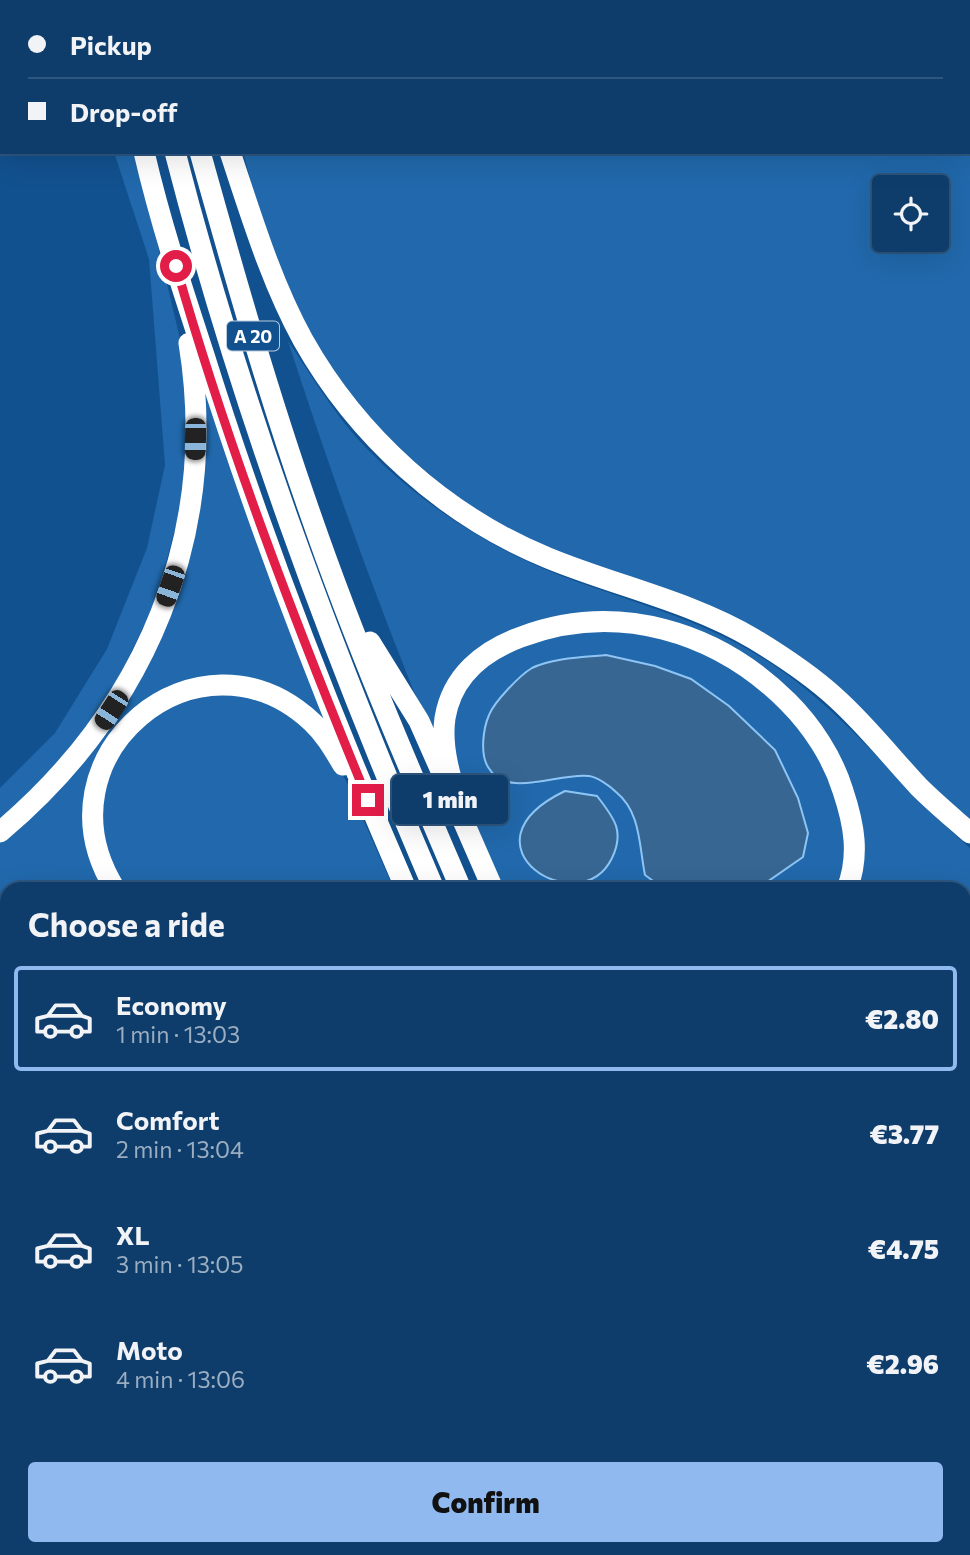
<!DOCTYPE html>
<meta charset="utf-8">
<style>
body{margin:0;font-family:Commissioner,sans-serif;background:#174471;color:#f1f3f6;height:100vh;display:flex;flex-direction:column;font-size:26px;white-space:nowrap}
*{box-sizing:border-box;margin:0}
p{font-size:23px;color:#9baec1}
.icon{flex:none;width:38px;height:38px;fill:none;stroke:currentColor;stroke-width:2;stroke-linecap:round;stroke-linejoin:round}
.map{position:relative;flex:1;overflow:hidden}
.side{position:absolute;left:0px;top:882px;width:971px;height:674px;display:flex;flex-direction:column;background:#0e3d6b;border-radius:21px 21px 0 0;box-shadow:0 7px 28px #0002,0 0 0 2px #2e567e}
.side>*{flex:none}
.guide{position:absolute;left:0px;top:0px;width:971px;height:154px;box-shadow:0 7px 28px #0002,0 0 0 2px #2e567e;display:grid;align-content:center;height:154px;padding:0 28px;background:#0e3d6b}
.controls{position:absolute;left:872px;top:175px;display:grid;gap:14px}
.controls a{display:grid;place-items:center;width:77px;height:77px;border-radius:7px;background:#0e3d6b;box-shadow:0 7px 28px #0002,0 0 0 2px #2e567e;font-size:35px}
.end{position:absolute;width:32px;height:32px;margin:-16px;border:9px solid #e11d48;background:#fff;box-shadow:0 0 0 4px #fff}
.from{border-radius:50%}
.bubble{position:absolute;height:49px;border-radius:7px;background:#0e3d6b;box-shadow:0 7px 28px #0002,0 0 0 2px #2e567e;font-size:23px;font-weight:800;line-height:49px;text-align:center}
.car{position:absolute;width:21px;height:42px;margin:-21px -10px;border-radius:9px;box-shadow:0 0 5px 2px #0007;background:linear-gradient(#222 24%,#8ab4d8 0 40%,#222 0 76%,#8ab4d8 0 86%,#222 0)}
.guide b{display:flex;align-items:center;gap:24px;height:66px;font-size:26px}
.guide b+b{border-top:2px solid #2e567e}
.guide i{width:18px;height:18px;background:#f1f3f6}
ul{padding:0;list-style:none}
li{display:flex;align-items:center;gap:21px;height:105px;margin:0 14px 10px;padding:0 14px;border:4px solid transparent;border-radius:7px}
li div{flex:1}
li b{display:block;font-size:26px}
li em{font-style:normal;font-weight:800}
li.active{border-color:#90b9f0}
li>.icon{width:63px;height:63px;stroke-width:1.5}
h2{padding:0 28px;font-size:32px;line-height:84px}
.button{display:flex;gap:14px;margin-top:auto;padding:14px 28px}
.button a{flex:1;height:80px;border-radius:7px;background:#90b9f0;color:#111;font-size:28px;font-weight:800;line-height:80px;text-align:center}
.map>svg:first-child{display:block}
.green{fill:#2169ac;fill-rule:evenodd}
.water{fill:#376693;stroke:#8ec5f5;stroke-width:2}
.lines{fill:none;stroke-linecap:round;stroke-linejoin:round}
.stream{stroke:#8ec5f5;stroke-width:4.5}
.minor{stroke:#9dc9f2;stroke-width:7}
.motorway{stroke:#fff;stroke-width:21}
.route{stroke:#e11d48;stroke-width:9}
.labels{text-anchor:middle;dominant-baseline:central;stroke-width:6;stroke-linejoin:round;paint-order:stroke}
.shield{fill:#12518f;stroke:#b8cbdd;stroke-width:2}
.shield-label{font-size:18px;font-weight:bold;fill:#fff}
</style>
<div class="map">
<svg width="970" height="1555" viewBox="0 0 970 1555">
<rect width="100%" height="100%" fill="#12518f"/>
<!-- green -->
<path class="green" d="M209,0H970V825L799,662L573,562L476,514L372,425L305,330L265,234L243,152H970V2ZM884,187H936V240H884Z
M114,152H136L180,339L187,403L186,452L181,506L156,601L109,698L47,778L0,821V788L55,733L107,649L147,548L165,465L149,259Z
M288,341C307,369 324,397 345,424C398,489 481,545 559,575C630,602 699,618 764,659C844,709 899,787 970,848V952H964V889H853L860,825L773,677L619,616L477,654L435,743C380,611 332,477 288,341Z
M209,395L331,732L294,701L178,687L92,778L109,889H7V949H0V842L157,642L204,396Z
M591,629L672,638L742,671L803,728L830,777L850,860L841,889H757L803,857L655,666L606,655L532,668L504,693L489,714L483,745L488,767L500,778L535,784L562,776H591L617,792L635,814L645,875L664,889H501L462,796L450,753L458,695L485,663L516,644Z
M227,691L281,706L328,748L347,783L394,889H122L98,826L110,762L158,709Z
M0,1055H7V1112L0,1108Z
M964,1056H970V1221L964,1227Z
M0,1128L7,1132V1549H233V1555H0Z
M970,1242V1304L964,1311V1249Z
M459,1549H580L587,1555H460Z
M604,1549H663L666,1555H610Z"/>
<!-- water -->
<path class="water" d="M606,655L655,666L691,679L729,706L775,750L798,798L808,833L803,857L757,889H664L645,875C639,846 641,812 616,792C610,786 597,777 589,776C559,772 507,800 488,767C480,754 483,729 489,715C494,702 520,675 532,668C551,658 584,657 606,655Z
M565,791L597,796C614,818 625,831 612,858C580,924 453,845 565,791Z"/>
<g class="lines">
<!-- stream -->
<path class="stream" d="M112,1549L117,1555"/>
<!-- minor -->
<path class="minor" d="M964,1318L970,1311
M861,1555L862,1549"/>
<!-- motorway -->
<path class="motorway" d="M141,0V2
M166,0V2
M194,0V2
M117,2V0
M144,152C160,221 182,288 204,355C261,537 330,714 406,889
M175,152C240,405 331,649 434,889
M200,152C234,274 269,397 311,516C355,643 408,766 461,889
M230,152C251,215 271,282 303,340C357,436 445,516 548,558C616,586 690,601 754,639C782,656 812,676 836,698C866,725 891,757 919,787C935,803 953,818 970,833
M370,642L419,721L442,773
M458,809L493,889
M464,821C454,788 440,752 445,718C452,676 483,651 521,637C617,601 717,631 788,702C812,726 833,758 843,791C854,824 860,855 847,889
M0,832C146,709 220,534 189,343
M115,889C32,756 199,617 312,722C325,734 334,750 343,765
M0,954H7
M964,957H970
M0,984H7
M964,987H970
M0,1018H7
M964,1022H970
M0,1048H7
M964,1052H970
M0,1119L7,1123
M964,1237L970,1230
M591,1549L598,1555
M671,1549L673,1555
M700,1549L702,1555
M726,1549L728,1555
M754,1549L756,1555
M806,1555L807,1549"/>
</g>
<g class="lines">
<!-- route -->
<path class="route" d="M176,266C228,448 296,625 368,800"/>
</g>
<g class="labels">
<!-- shield labels -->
<rect class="shield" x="227" y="321.5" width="52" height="29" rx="5"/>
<g class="shield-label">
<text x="253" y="336">A 20</text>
</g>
</g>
</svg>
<div class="controls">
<a><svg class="icon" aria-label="locate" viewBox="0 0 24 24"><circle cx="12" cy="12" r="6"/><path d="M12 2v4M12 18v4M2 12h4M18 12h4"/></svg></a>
</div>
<i class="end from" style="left:176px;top:266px"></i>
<i class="end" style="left:368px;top:800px"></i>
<div class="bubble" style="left:392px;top:775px;width:116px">1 min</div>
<i class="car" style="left:195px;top:439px;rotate:181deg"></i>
<i class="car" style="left:170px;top:586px;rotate:199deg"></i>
<i class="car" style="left:111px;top:710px;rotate:213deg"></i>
<div class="guide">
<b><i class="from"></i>Pickup</b>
<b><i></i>Drop-off</b>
</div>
<section class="side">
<h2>Choose a ride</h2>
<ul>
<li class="active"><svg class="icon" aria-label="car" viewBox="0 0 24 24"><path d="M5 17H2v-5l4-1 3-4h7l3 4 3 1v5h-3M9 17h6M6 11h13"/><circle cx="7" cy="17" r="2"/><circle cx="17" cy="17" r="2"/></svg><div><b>Economy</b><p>1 min · 13:03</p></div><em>€2.80</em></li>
<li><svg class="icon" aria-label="car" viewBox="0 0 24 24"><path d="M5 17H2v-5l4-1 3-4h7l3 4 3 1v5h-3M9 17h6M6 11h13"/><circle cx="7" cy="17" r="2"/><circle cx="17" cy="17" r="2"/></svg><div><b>Comfort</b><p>2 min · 13:04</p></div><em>€3.77</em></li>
<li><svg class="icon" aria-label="car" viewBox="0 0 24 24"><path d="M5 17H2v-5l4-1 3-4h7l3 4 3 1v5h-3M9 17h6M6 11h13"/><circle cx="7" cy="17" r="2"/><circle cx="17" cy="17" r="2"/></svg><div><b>XL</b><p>3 min · 13:05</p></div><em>€4.75</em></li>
<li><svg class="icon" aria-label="car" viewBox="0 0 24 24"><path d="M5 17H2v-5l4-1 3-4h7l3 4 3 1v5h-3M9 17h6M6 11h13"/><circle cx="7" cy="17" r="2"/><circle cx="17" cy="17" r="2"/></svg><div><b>Moto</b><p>4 min · 13:06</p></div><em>€2.96</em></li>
</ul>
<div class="button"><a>Confirm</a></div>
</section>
</div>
